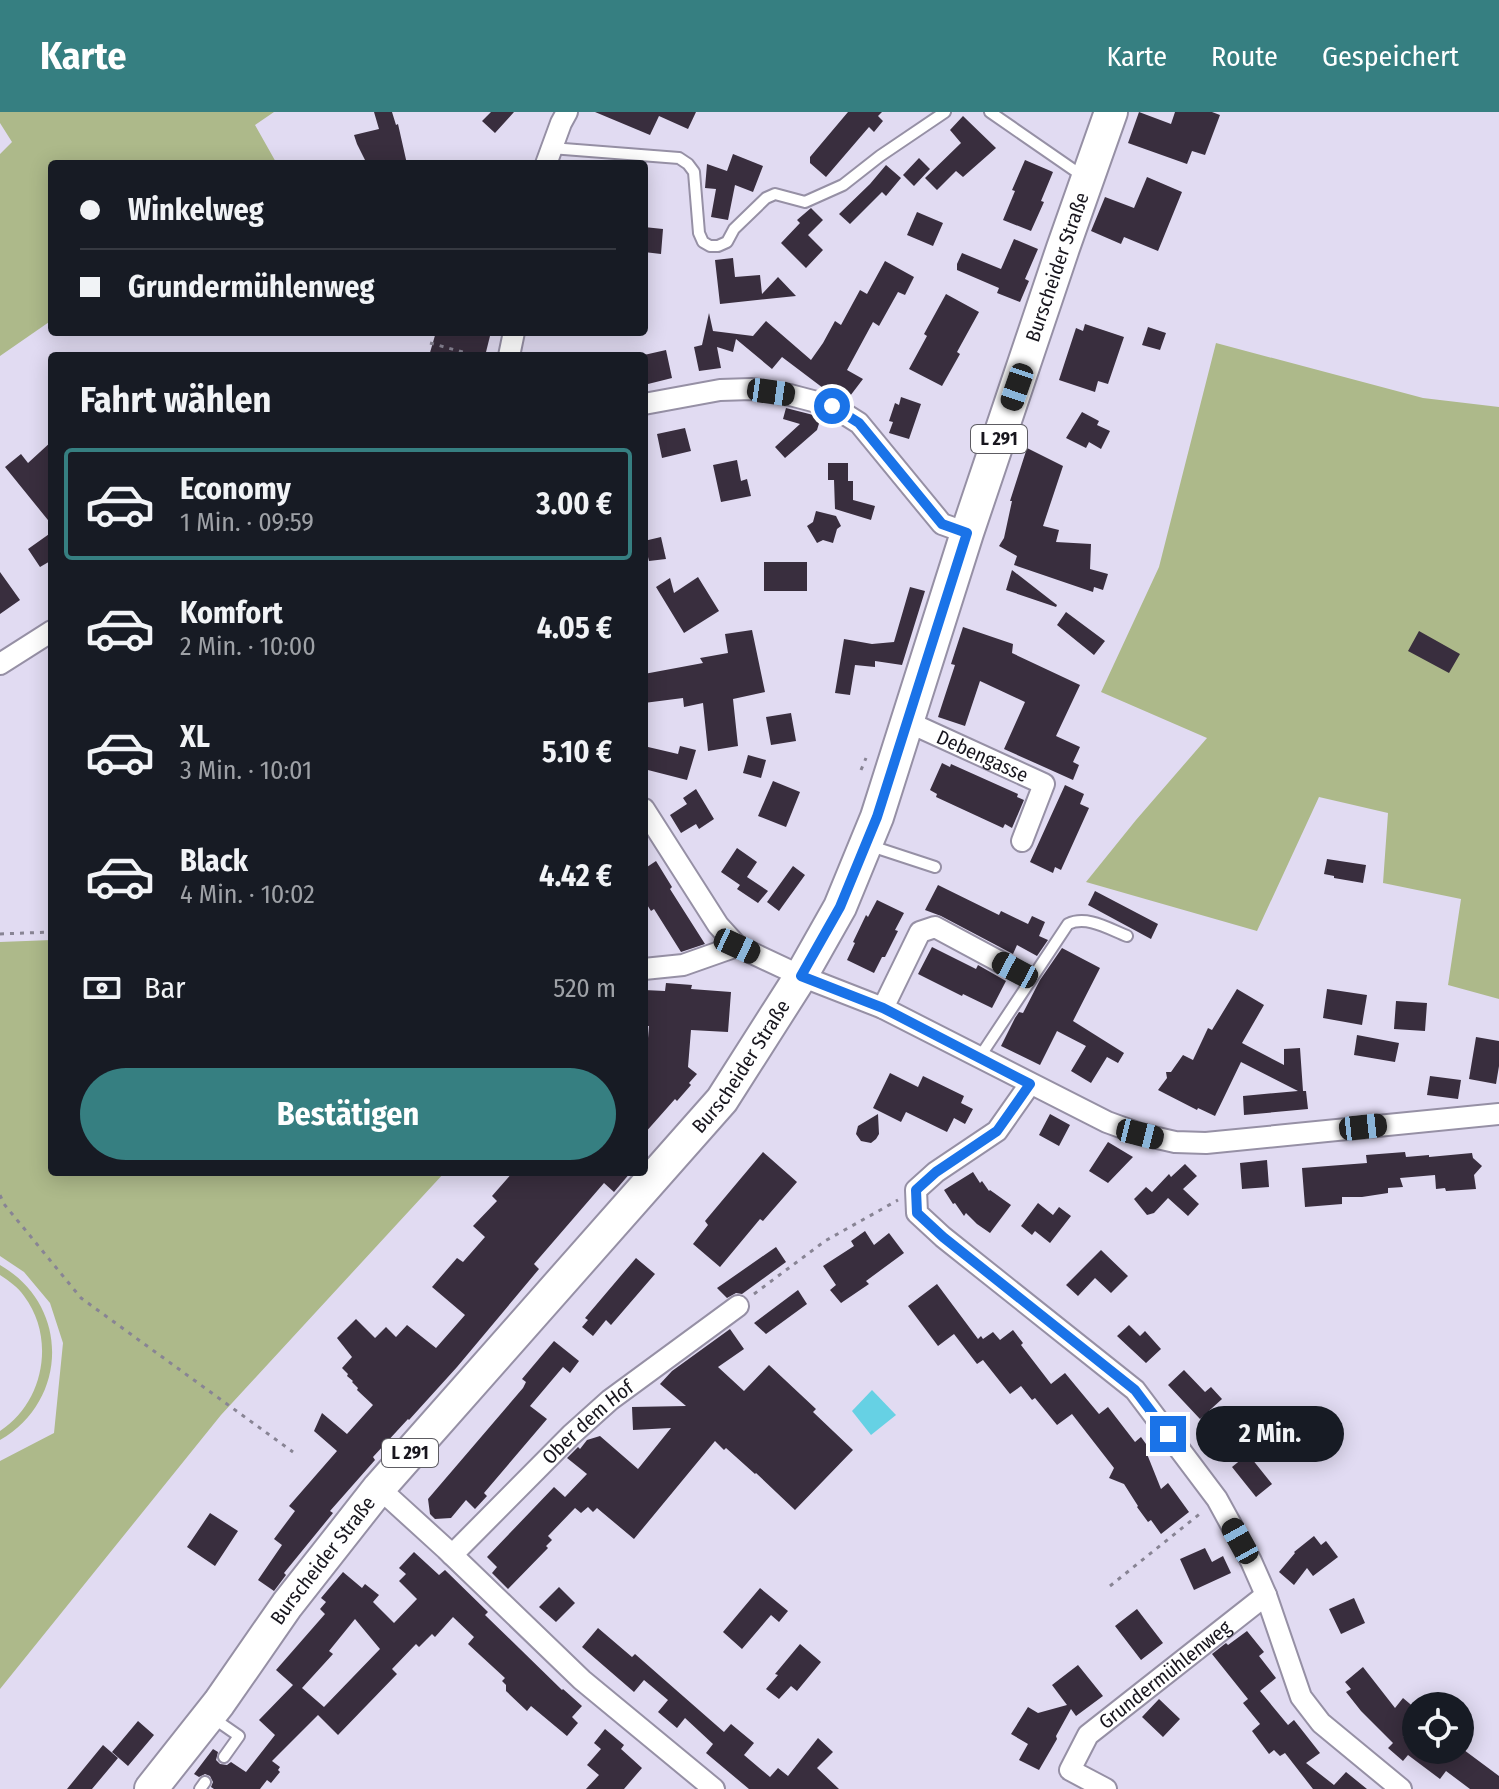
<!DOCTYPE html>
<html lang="de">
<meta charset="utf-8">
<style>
body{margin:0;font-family:"Fira Sans Condensed",sans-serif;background:#242831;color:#f1f3f6;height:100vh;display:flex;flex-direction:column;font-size:30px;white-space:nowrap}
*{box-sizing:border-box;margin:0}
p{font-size:26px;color:#9ea1a6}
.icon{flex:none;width:44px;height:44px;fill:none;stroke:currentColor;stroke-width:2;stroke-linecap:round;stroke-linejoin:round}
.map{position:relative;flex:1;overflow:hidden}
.drawer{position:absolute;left:48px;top:240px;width:600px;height:824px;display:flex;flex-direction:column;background:#171b24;border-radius:8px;box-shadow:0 4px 20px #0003}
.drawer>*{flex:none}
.banner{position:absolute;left:48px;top:48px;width:600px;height:176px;border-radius:8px;box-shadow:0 4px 20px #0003;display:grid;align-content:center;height:176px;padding:0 32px;background:#171b24}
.fabs{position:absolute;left:1402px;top:1580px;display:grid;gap:16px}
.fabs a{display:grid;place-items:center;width:72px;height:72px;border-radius:50%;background:#171b24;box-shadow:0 4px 20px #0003;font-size:40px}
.end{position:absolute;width:36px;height:36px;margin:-18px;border:10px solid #1a73e8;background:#fff;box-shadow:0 0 0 4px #fff}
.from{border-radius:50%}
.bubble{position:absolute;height:56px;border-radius:28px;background:#171b24;box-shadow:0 4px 20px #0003;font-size:26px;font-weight:700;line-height:56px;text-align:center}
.car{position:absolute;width:24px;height:48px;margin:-24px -12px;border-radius:10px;box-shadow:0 0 6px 2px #0007;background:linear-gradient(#222 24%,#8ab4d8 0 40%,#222 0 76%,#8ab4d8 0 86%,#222 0)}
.banner b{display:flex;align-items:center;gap:28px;height:76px;font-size:30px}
.banner b+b{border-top:2px solid #363941}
.banner i{width:20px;height:20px;background:#f1f3f6}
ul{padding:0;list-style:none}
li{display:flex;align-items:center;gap:24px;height:112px;margin:0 16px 12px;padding:0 16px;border:4px solid transparent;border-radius:8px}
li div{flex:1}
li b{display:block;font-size:30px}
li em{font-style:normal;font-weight:700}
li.selected{border-color:#367f81}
li>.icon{width:72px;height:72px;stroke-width:1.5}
h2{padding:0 32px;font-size:36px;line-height:96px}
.pay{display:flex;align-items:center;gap:20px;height:88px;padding:0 32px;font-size:30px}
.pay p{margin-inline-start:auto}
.button{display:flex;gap:16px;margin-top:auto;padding:16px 32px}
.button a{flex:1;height:92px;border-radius:48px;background:#367f81;color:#fff;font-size:32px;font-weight:700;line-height:92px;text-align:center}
header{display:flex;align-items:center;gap:48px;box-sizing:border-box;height:112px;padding:0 40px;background:#367f81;color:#fff}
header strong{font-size:38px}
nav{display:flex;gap:44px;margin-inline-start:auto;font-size:28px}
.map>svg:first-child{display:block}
.green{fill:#adb98a}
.water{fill:#66d1e4}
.building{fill:#392e3e;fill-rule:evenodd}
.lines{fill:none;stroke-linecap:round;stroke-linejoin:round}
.service-casing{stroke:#9690a5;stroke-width:14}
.minor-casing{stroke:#9690a5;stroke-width:24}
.primary-casing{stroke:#9690a5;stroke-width:36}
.path{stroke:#888494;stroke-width:3;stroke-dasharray:4 6;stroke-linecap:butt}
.service{stroke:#fff;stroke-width:10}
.minor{stroke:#fff;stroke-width:20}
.primary{stroke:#fff;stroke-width:32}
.route{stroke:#1a73e8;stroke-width:10}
.labels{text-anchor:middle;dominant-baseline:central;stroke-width:8;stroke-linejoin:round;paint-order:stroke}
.shield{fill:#fff;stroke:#5d5c62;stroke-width:2}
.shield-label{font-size:18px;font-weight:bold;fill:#18161e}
.street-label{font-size:20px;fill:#18161e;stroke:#fff}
</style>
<header>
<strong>Karte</strong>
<nav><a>Karte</a><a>Route</a><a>Gespeichert</a></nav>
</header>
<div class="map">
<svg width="1499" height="1677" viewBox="0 0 1499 1677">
<rect width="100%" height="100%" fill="#e1dbf2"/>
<!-- green -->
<path class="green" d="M0,0H274L255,13L277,52H52V208L0,244V42L12,30L0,11Z
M1216,231L1423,286L1499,295V887L1448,873L1461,787L1383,771L1388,701L1319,685L1257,819L1086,770L1136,708L1207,626L1101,580L1159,455Z
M52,828V1060H445L221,1303L0,1577V1349L54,1321L63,1231L50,1191L24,1160L0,1144V830Z
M0,1153C70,1193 69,1288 0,1328V1319C44,1291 56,1226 24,1184C18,1175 9,1169 0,1163Z"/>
<!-- water -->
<path class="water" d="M872,1278L896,1303L871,1323L852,1299Z"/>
<!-- building -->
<path class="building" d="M374,0H392L396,13L398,12L407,52H367L357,32L354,23L379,17Z
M491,0H514L495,21L482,9Z
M595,0H696L688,17L659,4L650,23Z
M848,0H882L878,4L883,9L874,20L869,15L826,65L810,51V45Z
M1139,0L1171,12L1175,0H1212L1220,3L1205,43L1192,39L1187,52L1128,31Z
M963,4L996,36L963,65L956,59L937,78L925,66L961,31L950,18Z
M733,42L763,54L753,80L735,73L728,108L711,105L716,77L705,76L707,52L727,59Z
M919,46L930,57L914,74L903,63Z
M1025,48L1053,60L1041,89L1044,90L1031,119L1003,108L1015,79L1012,78Z
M886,53L901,66L886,84L882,80L850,112L839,102L870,72Z
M1147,65L1182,80L1158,139L1124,125L1121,132L1091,119L1105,85L1134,96Z
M811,96L823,108L808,123L823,138L806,156L781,131L800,111L797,108Z
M917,100L943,111L933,134L907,123Z
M644,115L663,117L661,142L644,140Z
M1014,127L1038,137L1025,167L1029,169L1020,190L997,181L999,176L957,158V152L962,141L1001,157Z
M733,146L735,165L760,163L762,182L778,165L796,184L720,192L715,148Z
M885,149L914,165L905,183L898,180L879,214L873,210L847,258L863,267L847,288L839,283L827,279L782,245L772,257L736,227L733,240L717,235L721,256L699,259L694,235L702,233L709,201L713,219L753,224L766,209L811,248L823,231L835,209L841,213L860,178L867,182Z
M946,182L979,200L957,240L960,242L942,274L909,257L927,224L924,222Z
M1085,212L1124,225L1108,272L1098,269L1095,280L1059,268L1076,216L1083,219Z
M1148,215L1166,221L1160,238L1142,233Z
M436,220H491L485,244H429Z
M666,238L672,266L644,273V243Z
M901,285L921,292L909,327L889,321L893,310L889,309L895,291L899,293Z
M786,296L821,305L817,318L785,346L775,335L800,312L783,307Z
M1082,300L1099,309L1097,313L1110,319L1101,337L1089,330L1086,336L1066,326Z
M685,316L691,339L662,346L657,322Z
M52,329V413L5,355L21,342L28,351Z
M1027,336L1063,354L1043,414L1059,418L1056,430L1091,432L1090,457L1108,462L1103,478L1094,475L1093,480L1014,453L1017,444L999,434L1004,426L1012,389H1010Z
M737,348L741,369L747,367L751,384L721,390L713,353Z
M828,351H848V369H853V388L875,394L871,408L835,397L834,368H828Z
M816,399L836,404L841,414L837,417L833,431L823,428L817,431L807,414L813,410Z
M52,420V448L40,455L28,437Z
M661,425L666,447L649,449L644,429Z
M764,450H807V479H764Z
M1012,458L1057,493L1056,495L1006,478Z
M0,460L20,488L0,502Z
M698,465L719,499L684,521L656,475L670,466L674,481Z
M910,475L925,479L902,553L875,549V555L855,553L850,583L835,581L844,527L872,532L894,530Z
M1066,500L1105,529L1094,543L1057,513Z
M963,515L1013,532L1012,541L1080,573L1056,624L1080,635L1073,650L1079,653L1073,668L1004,637L1025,590L980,569L965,614L938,605L955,553L951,552Z
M752,518L765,580L733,587L738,634L708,639L703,591L684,595L683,586L644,591V562L703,551L700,546L728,541L725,522Z
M1419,519L1460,542L1449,561L1408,539Z
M791,601L796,629L771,633L766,605Z
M680,634L696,638L687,668L644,657L648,635L678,642Z
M748,643L766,648L761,666L743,661Z
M942,651L950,655L951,652L1018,682L1017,685L1024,688L1012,716L1005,712L1003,716L936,685L937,682L930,678Z
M773,669L800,680L786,715L758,704Z
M1065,673L1084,682L1080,692L1089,696L1061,758L1055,755L1053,761L1030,750Z
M696,677L714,707L699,717L696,712L681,721L670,703L687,692L683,686Z
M737,736L757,750L747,765L768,779L758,791L737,777L740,773L721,760Z
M1327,747L1366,753L1363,771L1334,766V764L1324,762Z
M656,749L672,775L670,777L705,832L681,840L654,797L651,799L644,788V757Z
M793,754L805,763L779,799L767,790Z
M938,773L999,803L1001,799L1028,812L1032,804L1045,810L1039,824L1048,828L1037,844L1017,833L1013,842L941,804L925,798Z
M1095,779L1158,812L1151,827L1088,793Z
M877,788L904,801L895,818L898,819L885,845H882L874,861L847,848L855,831L853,830L866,803L868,805Z
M932,835L976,857L978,853L1006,869L992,896L963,882L962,884L918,862Z
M1062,836L1100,856L1073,909L1124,941L1118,951L1107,945L1091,971L1071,959L1086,934L1057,919L1040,953L1001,934L1015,906L1019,900L1023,901L1040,868Z
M666,871L692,873L691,877L731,880L728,920L691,918L688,955L697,962L689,971L691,973L677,989L675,987L644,1022V941L647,938L649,914H644V878L665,879Z
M1237,877L1264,893L1242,931L1284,953V937L1300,936L1303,979H1306L1308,997L1244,1003L1243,984L1298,979L1241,950L1215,1004L1198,996L1197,998L1158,978L1167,966L1166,960H1171L1183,943L1193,948L1208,916L1212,918Z
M1327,877L1367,883L1362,913L1323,906Z
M1396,889L1427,891L1425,919L1394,917Z
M1357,923L1399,931L1395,950L1354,943Z
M1476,925L1499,929V954L1496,972L1469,967Z
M890,961L918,975L923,964L964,984L961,991L973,997L965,1012L954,1006L947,1020L906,1000L901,1010L873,996Z
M1430,964L1461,968L1458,987L1427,983Z
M878,1002L879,1022L876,1027L871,1031L861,1029L856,1022L858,1014Z
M1050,1002L1070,1013L1059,1034L1039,1023Z
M1108,1030L1133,1045L1108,1071L1089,1059Z
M763,1040L797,1070L763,1109L760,1107L720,1155L693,1132L708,1113L705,1109Z
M1405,1040L1406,1045L1429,1043V1045L1472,1041L1473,1046L1482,1054L1474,1063L1476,1077L1446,1079L1445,1076L1436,1077L1435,1063L1400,1066L1403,1075L1388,1076V1081L1362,1085H1342V1092L1305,1095L1302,1056L1367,1051L1366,1043Z
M1267,1048L1269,1075L1242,1077L1240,1051Z
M1185,1052L1197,1064L1183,1077L1199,1092L1188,1104L1168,1086L1154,1101L1147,1103L1134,1087L1146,1075L1152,1080L1169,1062L1171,1065Z
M513,1060H631L614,1080L604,1071L534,1152L539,1157L457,1255L409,1308L408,1307L373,1345L375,1348L330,1399L333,1401L284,1461L286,1463L274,1479L258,1468L282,1433L274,1427L295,1399L289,1394L337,1339L314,1319L322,1301L347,1322L373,1293L357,1278L358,1276L352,1270L353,1269L347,1264L348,1262L342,1256L352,1245L337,1226L356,1207L375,1226L386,1215L396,1225L407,1213L436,1236L465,1203L432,1175L457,1146L463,1150L485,1125L473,1114L497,1089L492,1084Z
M973,1060L980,1071L982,1069L989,1079L990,1078L1011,1093L990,1121L977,1112L966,1101L964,1104L955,1091L953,1092L944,1078Z
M1038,1091L1053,1103L1059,1095L1071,1104L1050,1131L1035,1119L1032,1123L1021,1114Z
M865,1119L874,1133L889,1121L904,1141L866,1169L869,1172L841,1191L830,1178L836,1173L823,1154L854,1134L851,1129Z
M776,1135L786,1150L742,1182L736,1181L727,1186L717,1176Z
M1101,1138L1128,1164L1111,1181L1095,1166L1078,1184L1066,1173Z
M636,1146L655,1162L611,1213L606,1208L593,1224L582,1215L588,1208L585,1206Z
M937,1172L978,1227L981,1224L983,1227L993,1220L1000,1228L1013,1218L1023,1231L1021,1233L1051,1272L1065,1261L1099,1302L1108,1295L1135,1330L1141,1325L1151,1339L1147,1342L1161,1377L1168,1371L1189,1400L1161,1422L1151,1408L1148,1410L1137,1395L1138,1394L1124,1372L1109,1366L1114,1356L1072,1302L1057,1313L1035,1286L1032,1288L1021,1274L1010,1282L983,1248L977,1252L954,1222L938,1234L908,1194Z
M798,1178L807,1192L766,1222L754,1211Z
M1129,1213L1140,1224L1145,1219L1161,1237L1146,1251L1117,1224Z
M730,1217L744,1237L718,1255L744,1279L769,1253L816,1297L813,1300L853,1338L795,1398L756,1361L755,1362L726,1336L724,1338L715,1329L634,1427L597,1396L593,1400L588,1395L581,1401L575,1396L548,1424L552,1428L546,1434L548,1436L508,1477L492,1461L497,1455L487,1445L554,1375L565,1385L587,1362L567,1346L578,1335L580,1337L587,1328L600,1324L638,1357L671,1316L633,1318L632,1295L686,1294L660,1272L672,1259Z
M554,1229L579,1249L570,1261L563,1255L530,1294L547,1307L484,1381L487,1384L475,1397L466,1388L451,1406L435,1407L430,1402L428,1387L523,1276L526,1270L522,1267Z
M1184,1258L1205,1280L1211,1275L1222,1287L1200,1307L1168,1273Z
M1248,1342L1272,1372L1256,1385L1232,1355Z
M210,1401L238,1419L215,1454L187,1435Z
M1314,1424L1321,1433L1326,1429L1338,1445L1313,1464L1307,1456L1294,1473L1279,1460L1295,1441L1294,1440Z
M1205,1436L1212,1450L1223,1444L1231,1461L1194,1478L1180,1447Z
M414,1440L439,1463L445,1458L488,1500L485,1503L519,1536L562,1578L563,1577L582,1594L572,1605L578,1611L567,1624L531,1594L527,1599L506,1579V1573L502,1569L505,1566L468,1532L474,1525L453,1505L435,1525L432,1522L419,1535L416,1532L392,1557L397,1562L338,1623L318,1603L272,1649L280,1655L278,1658L280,1660L271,1671L267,1668L260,1677H214L211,1675L213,1670L210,1664L205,1662L199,1665L194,1662L213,1637L218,1640L216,1648L220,1652L227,1653L231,1650L246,1660L275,1623L259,1608L293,1573L276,1558L325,1502L320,1497L326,1490L321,1486L343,1460L362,1476L365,1472L379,1483L373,1490L394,1511L417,1487L399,1469L406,1462L399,1456ZM355,1507L380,1537L324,1595L302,1576L333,1542L329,1539Z
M559,1475L575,1491L556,1510L539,1495Z
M760,1476L788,1499L779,1510L771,1503L742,1537L723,1520Z
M1354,1486L1365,1511L1341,1522L1329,1497Z
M1137,1497L1163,1531L1141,1548L1115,1514Z
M598,1516L632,1545L635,1542L724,1620L731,1612L754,1631L744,1643L770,1665L778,1656L788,1664L818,1626L833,1640L817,1656L839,1677H749L706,1641L713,1632L685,1606L677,1616L658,1600L668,1588L644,1568L634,1580L582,1535Z
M1247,1519L1264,1540L1259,1544L1276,1566L1260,1579L1288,1613L1294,1608L1320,1641L1306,1651L1334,1673L1346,1660L1367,1677H1313L1285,1641L1280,1644L1274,1638L1269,1642L1252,1619L1260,1612L1243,1591L1248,1587L1212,1542L1226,1531L1228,1533Z
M800,1532L821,1550L797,1579L791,1574L779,1587L766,1577L778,1563L775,1562Z
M1078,1553L1103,1584L1076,1604L1071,1597L1056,1624L1057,1627L1039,1658L1019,1648L1028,1632L1011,1622L1028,1595L1038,1601L1067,1593L1052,1573Z
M1363,1555L1395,1596L1403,1586L1416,1597V1609L1403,1624L1416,1635L1413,1638H1464L1499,1664V1677H1470L1446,1659L1440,1667L1408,1643L1403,1649L1388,1636L1393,1631L1361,1599L1346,1580L1351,1577L1345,1570Z
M1159,1587L1180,1607L1163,1625L1142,1605Z
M138,1609L154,1623L128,1654L112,1640Z
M605,1617L624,1633L621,1637L642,1656L624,1677H586L599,1663L587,1653L601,1637L594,1631Z
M103,1633L118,1646L92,1677H67Z"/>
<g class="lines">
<defs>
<path id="service" d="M990,0L1084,65
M551,36L679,46L688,52L694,60L699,121L703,130L710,134H718L727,130L734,117L766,86L775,82L805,90L843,73L880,44L945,0
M868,733L935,755
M979,946L1068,812C1087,803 1109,817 1127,824
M213,1606L239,1624L224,1645
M200,1677L205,1670"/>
<g id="minor">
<path d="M546,52L561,11L567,0"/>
<path d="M509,244L514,220"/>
<path d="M644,292L720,278L752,277L790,283L832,294L859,311L942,412L967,421"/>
<path d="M0,552L52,519"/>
<path id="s1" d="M908,610L1044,672L1022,729"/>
<path d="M644,697L718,813L737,834L801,864L883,896L1107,1010L1140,1022L1175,1030L1206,1031L1499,1002"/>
<path d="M644,857L683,853L737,834"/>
<path d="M883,896L920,820L935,815L1015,858"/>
<path d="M1030,972L997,1019L936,1060L916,1078L917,1101L943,1125L1135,1278L1217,1387L1251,1449L1266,1483L1301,1585L1321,1611L1401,1677"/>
<path d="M379,1376L446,1437L582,1568L714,1677"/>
<path id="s2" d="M452,1443L571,1323L610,1288L738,1194"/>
<path id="s3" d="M1106,1677L1070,1658L1088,1623L1266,1483"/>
</g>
<g id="primary">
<path id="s4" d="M151,1677L219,1591L287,1493L379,1376L722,988L801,864L840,795L877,705L967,421L1063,136L1111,0"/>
</g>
</defs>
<!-- service casing -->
<use href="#service" class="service-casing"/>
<!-- minor casing -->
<use href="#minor" class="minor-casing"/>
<!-- primary casing -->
<use href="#primary" class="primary-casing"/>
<!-- path -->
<path class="path" d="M430,231L477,244
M861,658L866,646
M0,822L52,820
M0,1083L4,1092L81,1186L293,1340
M754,1182L825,1129L898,1088
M1110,1474L1202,1400"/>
<!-- service -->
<use href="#service" class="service"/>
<!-- minor -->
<use href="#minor" class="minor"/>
<!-- primary -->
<use href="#primary" class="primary"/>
</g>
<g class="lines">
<!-- route -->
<path class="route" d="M832,294L859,311L942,412L967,421L877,705L840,795L801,864L883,896L1030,972L997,1019L936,1060L916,1078L917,1101L943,1125L1135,1278L1168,1322"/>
</g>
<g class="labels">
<!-- shield labels -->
<g class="shield">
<rect x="971" y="313" width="56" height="28" rx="6"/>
<rect x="382" y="1327" width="56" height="28" rx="6"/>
</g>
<g class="shield-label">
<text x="999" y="327">L 291</text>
<text x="410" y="1341">L 291</text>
</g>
<!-- street labels -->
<g class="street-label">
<text stroke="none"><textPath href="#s4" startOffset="1798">Burscheider Straße</textPath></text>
<text stroke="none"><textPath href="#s1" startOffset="82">Debengasse</textPath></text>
<text stroke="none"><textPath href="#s4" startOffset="934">Burscheider Straße</textPath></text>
<text stroke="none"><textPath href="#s2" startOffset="190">Ober dem Hof</textPath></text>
<text stroke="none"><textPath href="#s4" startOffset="286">Burscheider Straße</textPath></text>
<text stroke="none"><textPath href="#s3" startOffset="178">Grundermühlenweg</textPath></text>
</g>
</g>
</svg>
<div class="fabs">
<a><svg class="icon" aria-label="locate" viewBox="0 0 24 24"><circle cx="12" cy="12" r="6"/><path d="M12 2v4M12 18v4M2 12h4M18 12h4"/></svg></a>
</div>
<i class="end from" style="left:832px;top:294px"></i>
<i class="end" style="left:1168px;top:1322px"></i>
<div class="bubble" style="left:1196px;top:1294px;width:148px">2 Min.</div>
<i class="car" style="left:1017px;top:275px;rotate:199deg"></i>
<i class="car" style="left:771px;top:280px;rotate:98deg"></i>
<i class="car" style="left:737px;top:834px;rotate:115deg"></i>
<i class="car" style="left:1015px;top:858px;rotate:298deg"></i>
<i class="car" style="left:1363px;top:1015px;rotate:84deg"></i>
<i class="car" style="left:1140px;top:1022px;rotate:104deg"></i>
<i class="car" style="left:1240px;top:1429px;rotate:331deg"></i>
<div class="banner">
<b><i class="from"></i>Winkelweg</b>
<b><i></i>Grundermühlenweg</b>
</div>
<section class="drawer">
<h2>Fahrt wählen</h2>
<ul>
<li class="selected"><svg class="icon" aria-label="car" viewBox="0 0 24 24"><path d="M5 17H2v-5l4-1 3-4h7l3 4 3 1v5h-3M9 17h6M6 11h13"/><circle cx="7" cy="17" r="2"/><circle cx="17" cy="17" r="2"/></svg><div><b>Economy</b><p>1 Min. · 09:59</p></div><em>3.00 €</em></li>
<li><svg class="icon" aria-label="car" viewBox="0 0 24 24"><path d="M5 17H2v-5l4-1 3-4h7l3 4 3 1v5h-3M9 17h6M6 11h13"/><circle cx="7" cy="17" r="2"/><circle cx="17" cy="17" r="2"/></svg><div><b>Komfort</b><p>2 Min. · 10:00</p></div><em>4.05 €</em></li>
<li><svg class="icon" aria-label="car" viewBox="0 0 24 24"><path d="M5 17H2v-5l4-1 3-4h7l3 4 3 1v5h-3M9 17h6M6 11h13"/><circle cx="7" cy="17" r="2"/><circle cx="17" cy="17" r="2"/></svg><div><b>XL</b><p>3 Min. · 10:01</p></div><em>5.10 €</em></li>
<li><svg class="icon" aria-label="car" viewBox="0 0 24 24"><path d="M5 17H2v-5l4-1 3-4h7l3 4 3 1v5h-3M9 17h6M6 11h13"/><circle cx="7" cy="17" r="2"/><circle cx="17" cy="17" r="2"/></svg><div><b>Black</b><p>4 Min. · 10:02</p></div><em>4.42 €</em></li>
</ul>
<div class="pay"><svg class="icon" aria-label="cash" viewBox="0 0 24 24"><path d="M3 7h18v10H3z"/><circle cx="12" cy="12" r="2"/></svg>Bar<p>520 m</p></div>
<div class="button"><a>Bestätigen</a></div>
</section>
</div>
